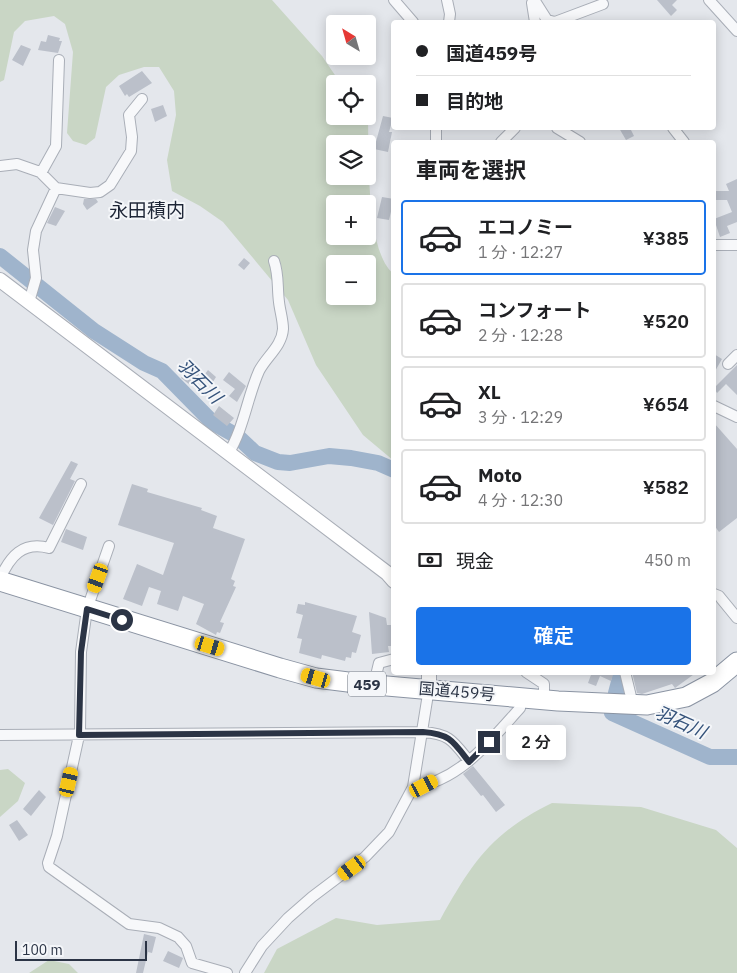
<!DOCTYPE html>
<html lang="ja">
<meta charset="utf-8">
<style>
body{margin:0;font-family:"IBM Plex Sans","Noto Sans JP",sans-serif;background:#f2f2f2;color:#202124;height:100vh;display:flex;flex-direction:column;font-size:19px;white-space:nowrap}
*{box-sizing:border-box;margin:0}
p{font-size:16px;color:#757577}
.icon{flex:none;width:28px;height:28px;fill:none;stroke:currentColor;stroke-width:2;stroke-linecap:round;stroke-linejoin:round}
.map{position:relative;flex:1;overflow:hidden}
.panel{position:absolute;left:391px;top:140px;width:325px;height:535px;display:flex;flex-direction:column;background:#fff;border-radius:5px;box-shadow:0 2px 12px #0003}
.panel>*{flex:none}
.hud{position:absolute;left:391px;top:20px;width:325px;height:110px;border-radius:5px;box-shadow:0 2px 12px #0003;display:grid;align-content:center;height:110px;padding:0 25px;background:#fff}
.needle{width:32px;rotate:323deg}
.fabs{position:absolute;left:326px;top:15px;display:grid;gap:10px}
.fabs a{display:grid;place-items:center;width:50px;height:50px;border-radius:5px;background:#fff;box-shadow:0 2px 12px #0003;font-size:25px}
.scale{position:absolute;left:15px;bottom:12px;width:132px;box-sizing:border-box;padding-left:5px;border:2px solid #2b3445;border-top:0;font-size:14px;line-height:18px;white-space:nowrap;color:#2b3445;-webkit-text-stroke:4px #f4f6f9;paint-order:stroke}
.end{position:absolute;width:22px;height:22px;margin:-11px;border:6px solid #2b3445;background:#fff;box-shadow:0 0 0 2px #fff}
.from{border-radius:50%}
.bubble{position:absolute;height:35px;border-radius:5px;background:#fff;box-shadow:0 2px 12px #0003;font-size:16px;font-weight:600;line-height:35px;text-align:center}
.car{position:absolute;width:15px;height:30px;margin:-15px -8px;border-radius:6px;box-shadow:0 0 4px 1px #0007;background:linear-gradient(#f5c518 24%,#345 0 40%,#f5c518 0 76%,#345 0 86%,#f5c518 0)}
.hud b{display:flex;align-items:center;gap:18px;height:48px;font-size:19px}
.hud b+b{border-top:1px solid #e0e0e0}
.hud i{width:12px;height:12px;background:#202124}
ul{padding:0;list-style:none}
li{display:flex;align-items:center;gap:15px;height:75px;margin:0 10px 8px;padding:0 15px;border:2px solid #e0e0e0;border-radius:5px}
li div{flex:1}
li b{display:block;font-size:19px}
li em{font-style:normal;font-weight:600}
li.selected{border-color:#1a73e8}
li>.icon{width:45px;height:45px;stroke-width:1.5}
h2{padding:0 25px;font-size:22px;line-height:60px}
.pay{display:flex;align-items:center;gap:12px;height:55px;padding:0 25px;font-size:19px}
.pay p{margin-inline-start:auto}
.cta{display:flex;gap:10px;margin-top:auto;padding:10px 25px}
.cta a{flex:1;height:58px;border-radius:5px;background:#1a73e8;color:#fff;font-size:20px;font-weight:600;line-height:58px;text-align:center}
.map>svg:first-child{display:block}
.green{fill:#c9d6c5;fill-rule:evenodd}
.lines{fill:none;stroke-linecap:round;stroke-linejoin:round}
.river{stroke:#9fb4cc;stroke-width:16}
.building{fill:#bbc0ca}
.street-casing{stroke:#a9aeb7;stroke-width:12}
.secondary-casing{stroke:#a9aeb7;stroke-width:16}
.highway-casing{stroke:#8b94a3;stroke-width:21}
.street{stroke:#f7f8fa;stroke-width:10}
.secondary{stroke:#fff;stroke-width:14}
.highway{stroke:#fff;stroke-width:19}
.route{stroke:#2b3445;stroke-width:6}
.labels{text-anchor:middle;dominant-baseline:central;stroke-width:4;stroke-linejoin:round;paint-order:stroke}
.shield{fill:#f4f6f9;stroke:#676e7b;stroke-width:1}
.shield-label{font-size:15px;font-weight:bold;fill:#2b3445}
.street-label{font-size:16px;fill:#2b3445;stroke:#f4f6f9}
.water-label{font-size:18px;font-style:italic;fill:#34527a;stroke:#f4f6f9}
.quarter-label{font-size:19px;fill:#1d2536;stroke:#f4f6f9}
</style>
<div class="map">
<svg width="737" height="973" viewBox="0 0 737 973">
<rect width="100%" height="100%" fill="#e4e7ec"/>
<!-- green -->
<path class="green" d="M0,0H272L322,56L341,84H335V116H363L368,123C369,157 366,254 394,274V461L363,435L316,365L288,300L223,222L200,206L172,191L167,160L176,115L174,91L159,67H144L119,75L106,87L95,138L86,145L73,141L67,133L73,52L65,24L54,16L25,21L14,32L4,80L0,82ZM335,144H368V176H335ZM335,204H368V236H335ZM335,264H368V296H335Z
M8,769L25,783L18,801L0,817V770Z
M552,803L641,807L716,830L737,848V973H264L277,949L336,918L377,925L440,920C472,863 491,833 552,803Z
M49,960L69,964L78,973H29Z"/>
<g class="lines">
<!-- river -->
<path class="river" d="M0,256L94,331L144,363L162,371L212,422L237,436L255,453L278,462L290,463L329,456L351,458L378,463L394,470
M616,693L620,678L618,672
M612,713L710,757H737"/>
</g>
<!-- building -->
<path class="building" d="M657,0H677L672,5L677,10L671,16Z
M48,35L60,38L59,41H62L58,53L38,50L41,41L46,42Z
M21,45L31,49L23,66L12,60Z
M142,71L152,83L129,97L127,94L125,96L119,86Z
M163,105L167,116L155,122L151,109Z
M383,116L393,118L389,132H392L388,152L374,149Z
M619,128H630L634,136L626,140Z
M737,179V222L727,226L730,233L720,237L714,219L732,212L727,200H714V191H729L726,184Z
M382,197L394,199L389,220L377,218Z
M84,199H96L98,202L87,210L83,204Z
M55,207L65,211L56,226L47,223Z
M244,258L250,263L244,270L238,265Z
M714,354L722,359L714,373Z
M737,365V395L726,384L717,393L714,388Z
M191,366L200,373L190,385L181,378Z
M208,370L216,377L211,385L202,378Z
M229,372L246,386L237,402L229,396L235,389L223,380Z
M219,406L234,418L227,426L213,415Z
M714,423L737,449V518L719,532L714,525Z
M71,461L78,464L70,479L75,481L53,525L39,518Z
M132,484L148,489L147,492L202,508L201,510L217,516L213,528L245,539L231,579L235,581L233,586L236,587L220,622L224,623L220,633L217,632L216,635L196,624L204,604L183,596L178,611L157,604L161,591L149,587L142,606L123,599L137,564L163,575L174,543L118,525Z
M66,529L87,537L83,550L61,542Z
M305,602L357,616L352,632L361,635L356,653L352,652L351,658L346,657L345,661L322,655L321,659L299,653L302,639L297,638L303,615L296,613L298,604L305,605Z
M369,612L386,618L387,625H394V646H388L389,652L372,654Z
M592,672H614L611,681L600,676L596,686L588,683Z
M632,672L653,674L697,672L675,688L672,684L642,694L637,693Z
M473,766L505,805L496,812L483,795L481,796L463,774Z
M39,790L46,797L31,816L23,809Z
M17,820L28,835L19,841L9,825Z
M144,934L156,937L152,953L148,952L143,973H136Z
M168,951L183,958L179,968L163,961Z"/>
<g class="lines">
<defs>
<path id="street" d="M394,0L413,22
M447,0L450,14L449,22
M709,0L737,31
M535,22L532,3L535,1L547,20L555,22L603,4
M557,128L580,142
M673,128L684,142
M436,142V128
M501,142L515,128
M0,166L17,164L40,172L56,188L90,193L100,192L110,185L131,151L132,137L129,115L142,99
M41,173L56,146L59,60
M714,245H737
M29,302L36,278L33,250L36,231L56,188
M728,364L737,355
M714,406L737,417
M228,454C244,428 247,398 259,371C266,357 282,346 283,329C283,320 280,311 279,302C277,287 279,275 274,261
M109,546L87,609L81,652L80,731L57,836L48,863L49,867L129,924L159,928L178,937L186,946L192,963L227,973
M0,579C10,556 23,541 49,548L81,484
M714,594L719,596L737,618
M526,672L544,684V700
M625,672L633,705
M374,684L379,663L394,659
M0,735L423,732C450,734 453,741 469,761
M413,787C459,782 492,739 520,708L522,698
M245,973L262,946L288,918L312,897L365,857L389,832L413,787L429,688"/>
<path id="secondary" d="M0,280L387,573L394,581
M429,688V672"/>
<path id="highway" d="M0,581L280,668L316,678L364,684L558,701L647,705L686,697L712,683L737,662"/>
</defs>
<!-- street casing -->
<use href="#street" class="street-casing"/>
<!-- secondary casing -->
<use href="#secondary" class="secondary-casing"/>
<!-- highway casing -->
<use href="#highway" class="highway-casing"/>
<!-- street -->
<use href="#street" class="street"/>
<!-- secondary -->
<use href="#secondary" class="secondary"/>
<!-- highway -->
<use href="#highway" class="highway"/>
</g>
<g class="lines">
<!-- route -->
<path class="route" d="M122,620L87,609L81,652L79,735L423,732C450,734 453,741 469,762L489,742"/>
</g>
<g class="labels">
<!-- shield labels -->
<rect class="shield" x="348" y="671.5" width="38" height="25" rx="4"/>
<g class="shield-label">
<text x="367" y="684">459</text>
</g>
<!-- street labels -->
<g class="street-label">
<text transform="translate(457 691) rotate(5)">国道459号</text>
</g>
<!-- water labels -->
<g class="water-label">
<text transform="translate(200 381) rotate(45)">羽石川</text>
<text transform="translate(681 722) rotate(24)">羽石川</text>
</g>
<!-- quarter labels -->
<g class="quarter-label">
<text x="147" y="210">永田積内</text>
</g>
</g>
</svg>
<div class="fabs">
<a><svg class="needle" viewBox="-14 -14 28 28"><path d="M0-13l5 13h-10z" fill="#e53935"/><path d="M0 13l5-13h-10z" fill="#757577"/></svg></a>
<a><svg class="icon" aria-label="locate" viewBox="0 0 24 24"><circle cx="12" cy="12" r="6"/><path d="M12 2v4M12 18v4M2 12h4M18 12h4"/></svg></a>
<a><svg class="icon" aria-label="layers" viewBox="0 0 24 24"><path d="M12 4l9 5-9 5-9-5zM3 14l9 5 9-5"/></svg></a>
<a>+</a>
<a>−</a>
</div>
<div class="scale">100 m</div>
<i class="end from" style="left:122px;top:620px"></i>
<i class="end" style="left:489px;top:742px"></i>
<div class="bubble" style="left:506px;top:725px;width:60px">2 分</div>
<i class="car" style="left:98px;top:578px;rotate:200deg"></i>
<i class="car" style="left:210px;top:646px;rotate:107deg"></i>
<i class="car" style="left:316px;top:678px;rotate:286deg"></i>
<i class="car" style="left:69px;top:782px;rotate:13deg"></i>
<i class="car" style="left:424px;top:786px;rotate:63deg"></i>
<i class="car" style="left:352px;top:868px;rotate:234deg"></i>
<div class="hud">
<b><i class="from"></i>国道459号</b>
<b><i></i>目的地</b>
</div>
<section class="panel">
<h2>車両を選択</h2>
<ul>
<li class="selected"><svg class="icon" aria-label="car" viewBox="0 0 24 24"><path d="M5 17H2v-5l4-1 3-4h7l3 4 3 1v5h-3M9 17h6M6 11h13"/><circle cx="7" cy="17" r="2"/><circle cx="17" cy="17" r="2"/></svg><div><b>エコノミー</b><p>1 分 · 12:27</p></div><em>¥385</em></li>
<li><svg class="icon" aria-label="car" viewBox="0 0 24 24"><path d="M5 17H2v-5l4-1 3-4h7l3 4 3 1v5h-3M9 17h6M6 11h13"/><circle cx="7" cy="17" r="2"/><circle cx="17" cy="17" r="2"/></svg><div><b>コンフォート</b><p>2 分 · 12:28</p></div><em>¥520</em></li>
<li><svg class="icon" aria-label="car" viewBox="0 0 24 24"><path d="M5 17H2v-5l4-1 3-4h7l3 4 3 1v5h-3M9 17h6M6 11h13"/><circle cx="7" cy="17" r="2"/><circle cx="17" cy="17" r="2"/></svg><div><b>XL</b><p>3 分 · 12:29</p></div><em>¥654</em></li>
<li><svg class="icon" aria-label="car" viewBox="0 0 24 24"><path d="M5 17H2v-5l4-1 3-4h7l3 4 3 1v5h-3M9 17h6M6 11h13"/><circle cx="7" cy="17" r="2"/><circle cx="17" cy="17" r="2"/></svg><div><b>Moto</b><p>4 分 · 12:30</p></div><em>¥582</em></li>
</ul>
<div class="pay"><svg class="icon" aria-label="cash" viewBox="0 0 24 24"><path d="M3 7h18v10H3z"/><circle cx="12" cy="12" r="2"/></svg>現金<p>450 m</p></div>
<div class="cta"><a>確定</a></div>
</section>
</div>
